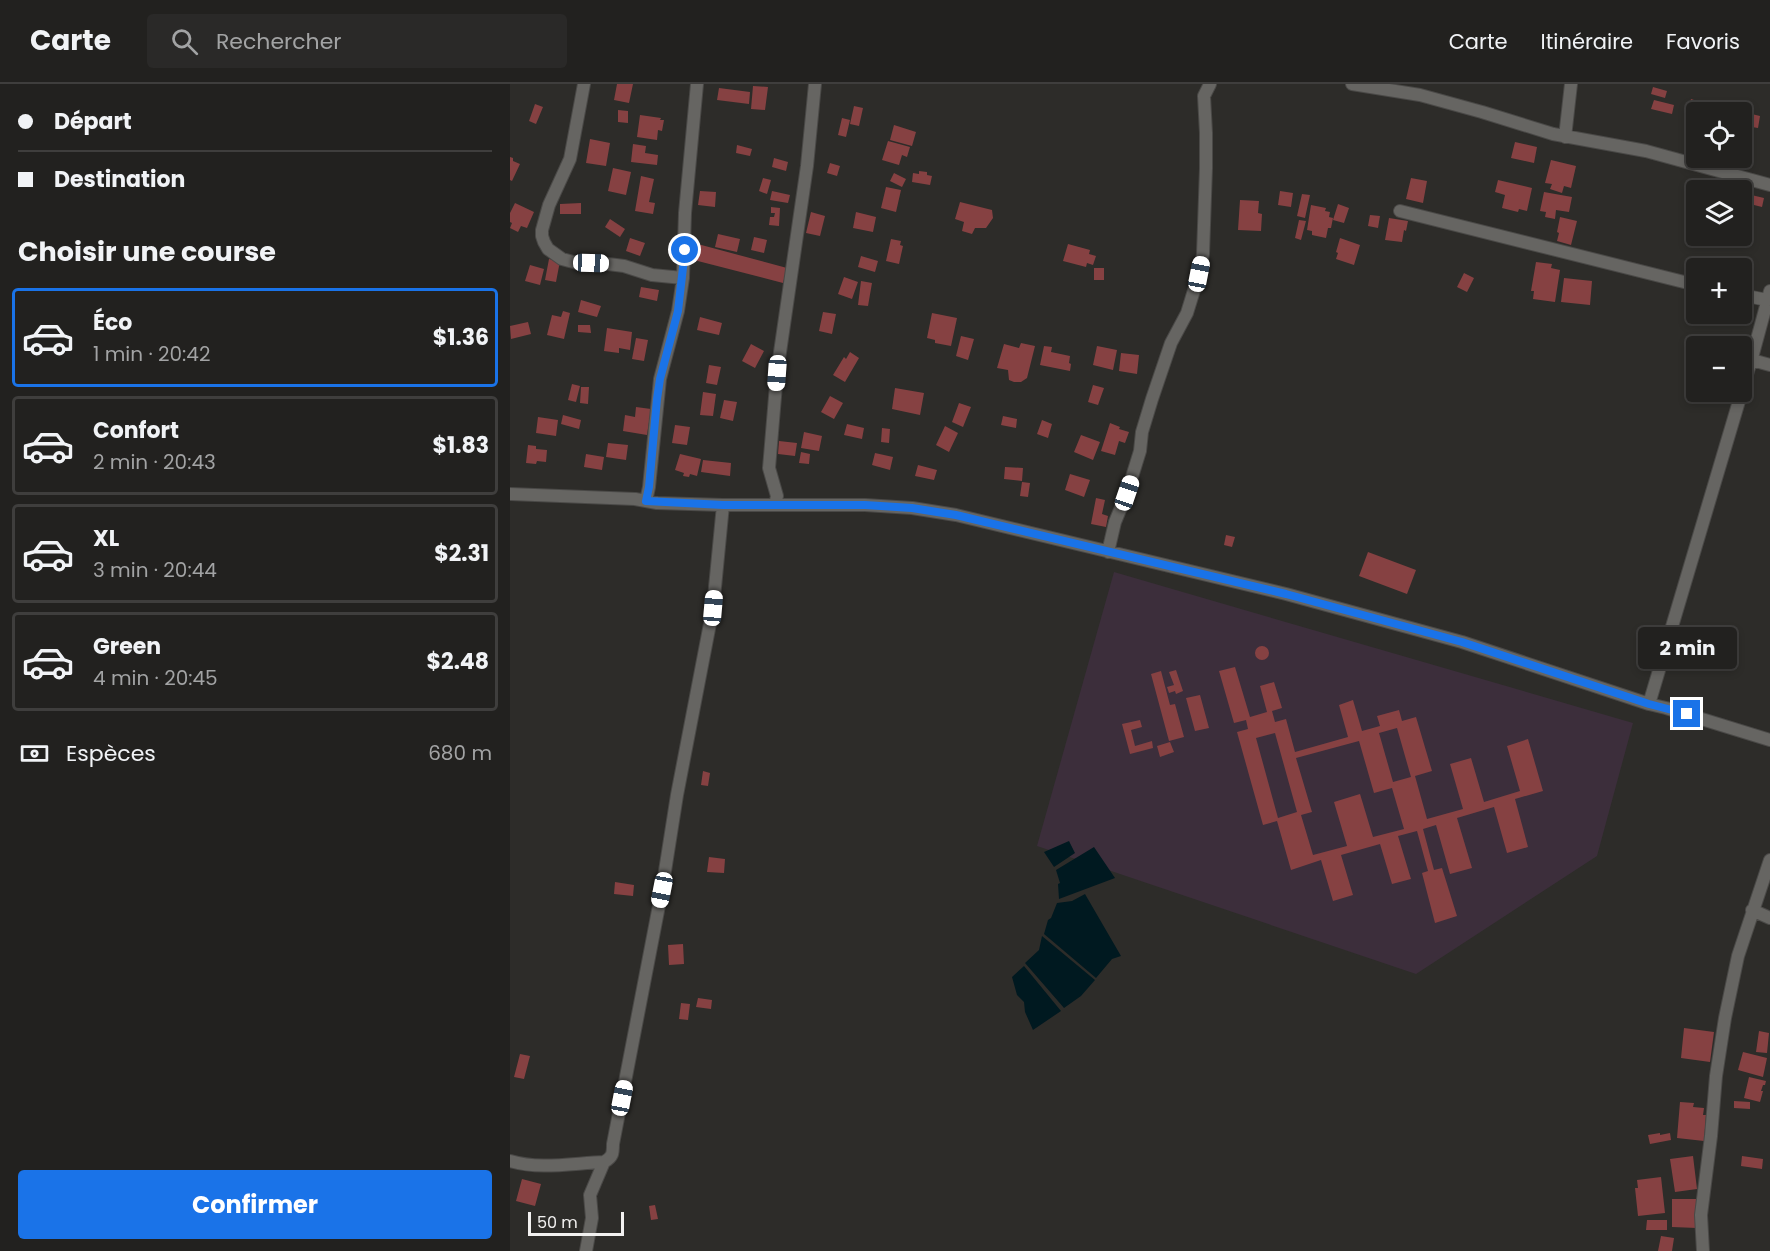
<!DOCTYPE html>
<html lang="fr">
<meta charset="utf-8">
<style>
body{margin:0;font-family:Poppins,sans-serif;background:#2a2928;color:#f1f3f6;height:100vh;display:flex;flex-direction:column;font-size:22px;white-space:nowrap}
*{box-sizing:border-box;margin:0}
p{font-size:20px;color:#a2a3a4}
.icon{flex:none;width:33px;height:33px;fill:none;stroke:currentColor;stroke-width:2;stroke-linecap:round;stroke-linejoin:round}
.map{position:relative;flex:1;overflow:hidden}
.details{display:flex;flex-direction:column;background:#22211f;width:510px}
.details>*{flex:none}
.banner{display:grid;align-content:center;height:132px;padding:0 18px;background:#22211f}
.buttons{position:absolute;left:1176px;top:18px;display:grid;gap:12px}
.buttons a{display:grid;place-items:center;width:66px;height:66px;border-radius:6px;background:#22211f;box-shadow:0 3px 9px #0003,0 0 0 2px #3f3e3d;font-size:30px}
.scale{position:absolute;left:18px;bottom:15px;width:96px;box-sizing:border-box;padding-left:6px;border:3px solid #f2f1f0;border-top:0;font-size:16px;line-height:21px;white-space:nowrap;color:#f2f1f0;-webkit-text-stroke:4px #2d2c29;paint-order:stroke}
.end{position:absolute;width:27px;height:27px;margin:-14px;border:8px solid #1a73e8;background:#fff;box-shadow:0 0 0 3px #fff}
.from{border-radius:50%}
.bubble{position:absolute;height:42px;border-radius:6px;background:#22211f;box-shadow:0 3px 9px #0003,0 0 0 2px #3f3e3d;font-size:20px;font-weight:700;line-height:42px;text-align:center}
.car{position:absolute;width:18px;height:36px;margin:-18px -9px;border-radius:8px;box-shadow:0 0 4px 2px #0007;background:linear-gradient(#fff 24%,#345 0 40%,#fff 0 76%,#345 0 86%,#fff 0)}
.banner b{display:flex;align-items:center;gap:21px;height:57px;font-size:22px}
.banner b+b{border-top:2px solid #3f3e3d}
.banner i{width:15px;height:15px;background:#f1f3f6}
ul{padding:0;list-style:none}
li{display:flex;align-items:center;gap:18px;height:99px;margin:0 12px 9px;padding:0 6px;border:3px solid #3f3e3d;border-radius:6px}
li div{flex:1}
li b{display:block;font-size:22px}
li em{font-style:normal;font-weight:700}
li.active{border-color:#1a73e8}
li>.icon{width:54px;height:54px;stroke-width:1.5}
h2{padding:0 18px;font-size:27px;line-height:72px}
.pay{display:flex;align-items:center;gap:15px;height:66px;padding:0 18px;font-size:22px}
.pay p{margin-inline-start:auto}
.button{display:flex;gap:12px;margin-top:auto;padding:12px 18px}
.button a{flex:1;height:69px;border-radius:6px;background:#1a73e8;color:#fff;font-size:24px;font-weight:700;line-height:69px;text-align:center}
header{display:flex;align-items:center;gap:36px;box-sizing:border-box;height:84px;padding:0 30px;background:#22211f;border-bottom:2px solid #3f3e3d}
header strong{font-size:28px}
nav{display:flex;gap:33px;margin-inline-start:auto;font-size:21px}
.search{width:420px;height:54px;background:#2a2928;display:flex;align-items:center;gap:15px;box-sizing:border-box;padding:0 21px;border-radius:6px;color:#a2a3a4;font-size:22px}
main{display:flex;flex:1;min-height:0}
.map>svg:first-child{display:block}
.education{fill:#3c2e3b}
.water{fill:#001920}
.building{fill:#864142;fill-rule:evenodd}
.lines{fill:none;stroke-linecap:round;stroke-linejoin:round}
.minor-casing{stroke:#4a4947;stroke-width:14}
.minor{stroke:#666562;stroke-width:12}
.route{stroke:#1a73e8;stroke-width:8}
</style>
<header>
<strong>Carte</strong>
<div class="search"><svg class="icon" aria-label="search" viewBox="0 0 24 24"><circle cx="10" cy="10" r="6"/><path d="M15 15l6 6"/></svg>Rechercher</div>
<nav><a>Carte</a><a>Itinéraire</a><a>Favoris</a></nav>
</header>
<main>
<section class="details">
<div class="banner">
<b><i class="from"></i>Départ</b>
<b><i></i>Destination</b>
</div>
<h2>Choisir une course</h2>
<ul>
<li class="active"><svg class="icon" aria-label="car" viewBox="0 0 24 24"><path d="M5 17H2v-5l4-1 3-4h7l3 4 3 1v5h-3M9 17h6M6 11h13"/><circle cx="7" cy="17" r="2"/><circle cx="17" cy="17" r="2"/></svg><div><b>Éco</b><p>1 min · 20:42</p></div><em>$1.36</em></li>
<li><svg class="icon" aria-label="car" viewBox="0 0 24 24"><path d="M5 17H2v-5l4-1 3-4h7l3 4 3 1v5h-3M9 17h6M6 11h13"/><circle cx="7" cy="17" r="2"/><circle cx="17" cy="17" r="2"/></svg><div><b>Confort</b><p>2 min · 20:43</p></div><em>$1.83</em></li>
<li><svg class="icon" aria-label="car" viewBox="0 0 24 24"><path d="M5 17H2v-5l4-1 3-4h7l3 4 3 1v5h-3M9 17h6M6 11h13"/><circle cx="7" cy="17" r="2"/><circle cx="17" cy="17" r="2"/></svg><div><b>XL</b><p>3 min · 20:44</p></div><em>$2.31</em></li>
<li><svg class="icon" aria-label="car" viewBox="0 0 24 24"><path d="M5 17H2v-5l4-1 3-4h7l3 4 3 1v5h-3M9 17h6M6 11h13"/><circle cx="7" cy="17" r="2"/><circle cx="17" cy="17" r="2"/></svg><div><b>Green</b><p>4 min · 20:45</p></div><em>$2.48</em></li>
</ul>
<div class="pay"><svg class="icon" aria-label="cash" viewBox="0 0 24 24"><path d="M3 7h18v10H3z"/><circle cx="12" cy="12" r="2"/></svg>Espèces<p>680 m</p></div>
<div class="button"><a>Confirmer</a></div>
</section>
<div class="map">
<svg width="1260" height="1167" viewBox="0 0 1260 1167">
<rect width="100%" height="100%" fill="#2d2c29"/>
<!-- education -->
<path class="education" d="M604,488L1123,639L1087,772L906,890L527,762Z"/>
<!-- water -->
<path class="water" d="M559,757L565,769L544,783L534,768Z
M584,763L605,794L549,815L548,800L550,799L546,786Z
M575,810L611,872L602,875L586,894L534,850L538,836L541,834L547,819L562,817Z
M532,852L585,896L571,912L554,924L515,879L529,866Z
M514,882L551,927L523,946L515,928L514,918L507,911L502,893Z"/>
<!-- building -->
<path class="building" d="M107,0H123L119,19L104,16Z
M243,2L258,3L255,26L241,25Z
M1143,3L1157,7L1155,14L1141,10Z
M209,4L240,8L239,20L207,16Z
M1181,15L1196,20L1194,28H1186V31L1177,29Z
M1144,16L1164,21L1162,30L1141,25Z
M25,20L33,23L26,40L19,37Z
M344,22L353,24L349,42L340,40Z
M1221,25L1250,32L1248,44L1242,43L1241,49L1232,46V28H1220Z
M108,26L118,27V39L108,38Z
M130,31L151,34L150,36H154L152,47L148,46L147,56L127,53Z
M332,34L340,36L336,53L328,51Z
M384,41L406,48L402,62L380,56Z
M80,55L100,59L96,82L76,79Z
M378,57L400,63L397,73L392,71L389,81L372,76Z
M1005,58L1027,63L1024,79L1001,74Z
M123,60L136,62L135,69L148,71L147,81L121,78Z
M227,61L242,65L240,72L226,69Z
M0,73L3,74V77L10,80L2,97L0,96Z
M264,74L278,78L276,87L262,83Z
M1041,76L1066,82L1061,104L1054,102L1052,109L1040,105L1042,100L1035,99Z
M320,79L330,82L327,92L317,89Z
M103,84L121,88L116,111L98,107Z
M409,87L417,88V91L422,92L420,101L402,98L403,89L409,90Z
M384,89L396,95L392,103L380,97Z
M131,92L144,95L139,118L145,119L143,130L125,127Z
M253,94L261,96L257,110L249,107Z
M901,94L917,97L913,119L896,115Z
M988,96L1022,104L1017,127L1009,125L1008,128L992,124L995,111L985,108Z
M376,103L391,106L386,128L371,124Z
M190,107L206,108L205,123L188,121Z
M262,107L280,111L278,119L260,116Z
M770,107L783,109L781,123L768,121Z
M1034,108L1062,113L1059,128L1046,126L1045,135L1035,133L1036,128L1030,127Z
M1233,109L1254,114L1252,123L1232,118Z
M792,110L800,111L795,134L787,132Z
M730,116L749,117L748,129L752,130L751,147L728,146Z
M450,118L482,126L483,134L476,144H465L462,150L452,147L454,138L445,135Z
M5,119L24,128L17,144L11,142L8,148L0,144L2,139L0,138V129Z
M71,119V130H50V120Z
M828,120L839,124L834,139L823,136Z
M801,121L816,124L815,127L820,128L819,133L823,134L821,144H818L816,154L802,151V147L797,146Z
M261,123L270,124L269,142L259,141L260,133H264L265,129H261Z
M301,128L315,132L310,152L296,149Z
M346,128L366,133L363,148L343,144Z
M860,131L870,132L868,144L858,142Z
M1050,133L1067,137L1061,161L1047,157L1049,149L1047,148Z
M879,134L898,137L896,147L894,146L892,158L875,156Z
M100,135L115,145L110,153L95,143Z
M789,136L796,137L791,156L785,154Z
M208,150L230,155L227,168L205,163Z
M244,153L257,156L254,169L241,166Z
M120,154L135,159L130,172L116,167Z
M830,154L850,161L844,181L826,175L828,169L826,168Z
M381,155L391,157L390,161L393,162L389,180L376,177Z
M184,159L277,184L273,199L180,175Z
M558,160L580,166L579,170L586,172L583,181L577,179L576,183L553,177Z
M351,172L368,177L365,188L348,183Z
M39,175L50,177L46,198L35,196Z
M1026,178L1042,180L1041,184L1050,186L1045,218L1023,215L1024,207H1021Z
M20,181L34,185L30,201L15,197Z
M584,184H594V196H584Z
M954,189L964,194L957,208L947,203Z
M334,193L348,198L342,215L328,210Z
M1054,194L1082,197L1080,221L1051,218Z
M351,197L362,199L358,222L348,221Z
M131,203L149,206L147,217L129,213Z
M71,216L91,222L87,233L68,228Z
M53,227L60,229L54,255L37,251L42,231L51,233Z
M313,228L326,230L322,250L309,247Z
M422,229L447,234L441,262L425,259V256L417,254Z
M190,233L212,239L209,251L187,246Z
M18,238L21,250L1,255L0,242Z
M68,241H80L81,249L68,248Z
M97,244L122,248L120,266L109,264V269L94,267Z
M451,252L464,255L458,276L446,272Z
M126,254L138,256L134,277L122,275Z
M511,259L525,262L517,294L511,298H504L499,296L498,286L487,284L494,260L509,264Z
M241,260L254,267L245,284L232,277Z
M534,262L542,263L541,268L560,272L559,279L561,280L560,287L530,281Z
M587,262L607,266L603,286L583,281Z
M340,268L349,274L335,298L323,291L334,273L336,275Z
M611,269L629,271L627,290L609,287Z
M199,281L211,283L207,301L196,299Z
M62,300L70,302L66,318L58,316Z
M583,301L594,304L588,321L578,318Z
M71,303H79L78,320L70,319Z
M385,304L414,309L410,331L382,325Z
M193,308L206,310L203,332L190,331Z
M320,312L333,319L324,335L311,328Z
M214,316L227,318L223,337L210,334Z
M449,319L461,323L453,343L442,338Z
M126,323L141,325L137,351L113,347L115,331L125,333Z
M53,331L71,336L69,345L51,340Z
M493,332L507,335L506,344L491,341Z
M28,333L48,336L46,352L26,349Z
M532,336L542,340L538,354L527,350Z
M600,339L610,343L609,345L619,348L615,359L609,357L605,371L591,367Z
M337,340L354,344L352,355L334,351Z
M165,341L180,343L177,361L162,359Z
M435,342L448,349L439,368L426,361Z
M372,344L380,345L379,359L371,358Z
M294,348L312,352L309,367L291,364Z
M571,351L590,358L583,376L564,368Z
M269,357L287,359L285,372L268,370Z
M98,359L118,361L116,376L96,373Z
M18,361L26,362V365L37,366L36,378L27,377L26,380L16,379Z
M291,368L300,370L299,380L289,379Z
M365,369L383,373L380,386L362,381Z
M76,370L94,373L92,386L74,383Z
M170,370L191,375L187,392L180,390L179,393L173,392L174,389L165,386Z
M193,376L221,379L220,392L191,388Z
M408,381L427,386L424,396L405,392Z
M495,383L513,384L512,397L494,395Z
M560,390L580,396L574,413L555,406Z
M512,398L520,399L518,413L510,412Z
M586,414L595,416L592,430L598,432L596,443L581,440Z
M716,451L725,453L722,463L714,461Z
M858,468L906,486L897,510L849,492Z
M745 569a7 7 0 1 1 14 0a7 7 0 1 1-14 0Z
M725,583L740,633L757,628L750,602L764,598L772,624L762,627L765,638L776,635L785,668L838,653L829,621L843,616L852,647L870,642L867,632L889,626L892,637L906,633L922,687L905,692L917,735L953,725L940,680L961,674L974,718L1010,707L997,662L1018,655L1033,707L1005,715L1018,763L997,769L984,723L947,734L962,784L940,790L926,741L913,745L924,786L932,784L947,832L925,839L912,789L918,787L907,747L888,752L901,795L882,800L870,760L831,771L843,811L823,817L811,776L781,786L767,737L753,741L727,648L738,645L736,636L724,639L709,587ZM887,644L901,693L883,698L869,649ZM765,649L787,728L768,734L746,654ZM849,657L864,709L882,704L894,745L863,753L850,710L824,718L837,762L803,771L791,731L802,728L786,674Z
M666,586L673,607L666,610L665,607L659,609L657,603L664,601L659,588Z
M651,587L660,621L665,620L674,653L659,657L641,590Z
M690,611L699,644L685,647L676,614Z
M630,636L632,643L621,646L625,662L642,657L643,664L620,670L612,640Z
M660,658L664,668L650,673L647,662Z
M193,687L200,689L198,702L191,701Z
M199,773L215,775L214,789L197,788Z
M105,798L124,801L123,812L104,810Z
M173,860L174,880L159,881L158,861Z
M188,914L202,916L201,925L186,923Z
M171,919L180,920L178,936L169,935Z
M1174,944L1204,948L1200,978L1171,974Z
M1249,947L1259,949L1257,969L1246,968Z
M1233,968L1257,974L1253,993L1228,986Z
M10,970L20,972L14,995L4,993Z
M1239,993L1256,997L1255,1001H1253L1251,1007H1253L1250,1018L1234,1014Z
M1224,1017L1240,1018V1025L1224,1024Z
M1170,1018L1184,1019L1183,1023L1194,1024L1193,1031H1196L1194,1057L1167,1054Z
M1150,1049V1051L1160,1049L1161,1056L1140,1060L1138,1051Z
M1183,1072L1187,1105L1165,1108L1160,1075Z
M1232,1072L1253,1075L1252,1085L1231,1082Z
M1151,1093L1155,1129L1128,1132L1125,1104H1128L1127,1096Z
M12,1095L31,1100L25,1122L6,1117Z
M1162,1115H1187V1144L1162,1143Z
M145,1121L148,1135L141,1136L139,1122Z
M1137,1136H1157V1146H1136Z
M1151,1152L1164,1154L1162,1167H1148Z"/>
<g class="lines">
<defs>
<path id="minor" d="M74,0L60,75L39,121L32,146V152L34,158L38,165L52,175L67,179L98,180L114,182L142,191L173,194
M842,0L910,11L972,28L1043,50L1136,67L1260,101
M1055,53L1061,0
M890,127L1186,201
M1232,211L1257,216
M1242,276L1260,281
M0,410L125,415L147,419L213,421H355L402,424L446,431L776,510L952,558L1139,620L1156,624L1260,656
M136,417L139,403L150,295L168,227L173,194L175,129L187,0
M265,421L267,412L259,384L267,289L297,82L305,0
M598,468L605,438L617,409L630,367L632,348L642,315L661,259L677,229L689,190L693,170L696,84V49L694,12L700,0
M1139,620L1243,270L1260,207
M1242,826L1260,834
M0,1077C29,1086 64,1079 94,1078C103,1073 103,1069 103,1060L152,806L167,711L203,524L213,421
M76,1167L82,1134L80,1111L94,1078
M1193,1167L1191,1131L1201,1052L1206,992L1215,934L1228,872L1260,776"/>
</defs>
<!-- minor casing -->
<use href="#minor" class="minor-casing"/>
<!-- minor -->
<use href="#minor" class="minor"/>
</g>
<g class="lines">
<!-- route -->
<path class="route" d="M175,166L168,227L150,295L147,315L139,403L136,417L213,421H355L402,424L446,431L776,510L952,558L1139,620L1177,630"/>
</g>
</svg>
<div class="buttons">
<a><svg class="icon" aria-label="locate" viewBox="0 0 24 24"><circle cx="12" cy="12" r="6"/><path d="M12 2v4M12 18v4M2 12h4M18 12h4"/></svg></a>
<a><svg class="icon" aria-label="layers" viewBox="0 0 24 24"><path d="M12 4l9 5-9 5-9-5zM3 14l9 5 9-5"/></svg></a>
<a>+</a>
<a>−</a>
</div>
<div class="scale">50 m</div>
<i class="end from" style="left:175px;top:166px"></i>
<i class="end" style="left:1177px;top:630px"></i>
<div class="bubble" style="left:1128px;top:543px;width:99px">2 min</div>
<i class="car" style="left:81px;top:179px;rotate:92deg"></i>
<i class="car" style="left:689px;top:190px;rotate:11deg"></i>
<i class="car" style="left:267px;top:289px;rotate:184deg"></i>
<i class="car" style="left:617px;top:409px;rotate:19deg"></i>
<i class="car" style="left:203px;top:524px;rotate:5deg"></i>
<i class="car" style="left:152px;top:806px;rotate:191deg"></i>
<i class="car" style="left:112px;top:1014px;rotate:11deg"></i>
</div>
</main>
